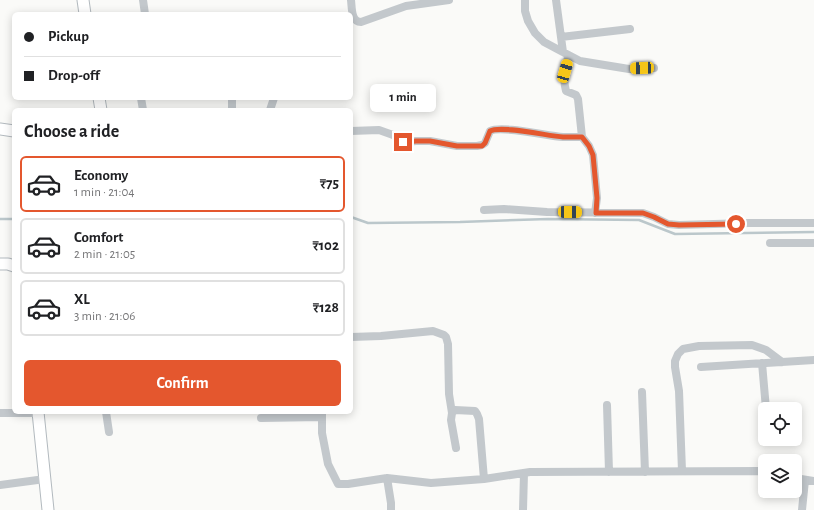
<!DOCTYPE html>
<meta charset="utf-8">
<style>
body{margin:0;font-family:"Alegreya Sans",sans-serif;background:#f6f6f6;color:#202124;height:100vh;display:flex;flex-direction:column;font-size:15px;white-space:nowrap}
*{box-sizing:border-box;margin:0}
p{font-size:13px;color:#757577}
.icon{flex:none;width:22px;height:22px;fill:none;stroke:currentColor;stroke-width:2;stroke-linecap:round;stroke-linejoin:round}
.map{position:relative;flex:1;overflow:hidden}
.sheet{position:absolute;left:12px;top:108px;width:341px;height:306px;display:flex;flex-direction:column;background:#fff;border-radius:6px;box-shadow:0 2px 10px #0003}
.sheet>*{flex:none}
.hud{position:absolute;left:12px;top:12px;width:341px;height:88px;border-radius:6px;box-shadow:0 2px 10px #0003;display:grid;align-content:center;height:88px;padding:0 12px;background:#fff}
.controls{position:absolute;left:758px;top:402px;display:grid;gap:8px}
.controls a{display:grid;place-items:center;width:44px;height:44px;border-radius:6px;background:#fff;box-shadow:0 2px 10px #0003;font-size:20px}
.end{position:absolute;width:18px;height:18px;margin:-9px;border:5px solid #e4572e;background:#fff;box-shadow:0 0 0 2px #fff}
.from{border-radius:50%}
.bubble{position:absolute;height:28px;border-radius:6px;background:#fff;box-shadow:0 2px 10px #0003;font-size:13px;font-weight:700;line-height:28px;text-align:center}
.car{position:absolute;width:12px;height:24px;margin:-12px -6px;border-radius:5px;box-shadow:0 0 3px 1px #0007;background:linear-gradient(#f5c518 24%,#345 0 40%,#f5c518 0 76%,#345 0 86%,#f5c518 0)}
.hud b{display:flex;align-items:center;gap:14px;height:38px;font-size:15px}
.hud b+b{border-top:1px solid #e0e0e0}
.hud i{width:10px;height:10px;background:#202124}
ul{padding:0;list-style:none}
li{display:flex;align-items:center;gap:12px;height:56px;margin:0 8px 6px;padding:0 4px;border:2px solid #e0e0e0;border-radius:6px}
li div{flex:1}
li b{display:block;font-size:15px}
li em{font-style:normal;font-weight:700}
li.on{border-color:#e4572e}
li>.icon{width:36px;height:36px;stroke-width:1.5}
h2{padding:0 12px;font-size:18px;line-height:48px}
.action{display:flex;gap:8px;margin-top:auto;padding:8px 12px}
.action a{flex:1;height:46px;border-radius:6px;background:#e4572e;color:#fff;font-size:16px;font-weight:700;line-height:46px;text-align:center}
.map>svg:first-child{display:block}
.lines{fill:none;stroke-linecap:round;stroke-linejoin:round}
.stream{stroke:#bbc7cb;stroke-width:2.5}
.secondary-casing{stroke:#b3babf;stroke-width:13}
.street{stroke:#c3c8cc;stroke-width:8}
.secondary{stroke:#fff;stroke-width:11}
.route{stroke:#e4572e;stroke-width:5}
</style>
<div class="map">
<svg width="814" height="510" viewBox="0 0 814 510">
<rect width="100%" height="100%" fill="#fafaf8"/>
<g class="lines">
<!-- stream -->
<path class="stream" d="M351,217L368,223L460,222L548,219L639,220L675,234L814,232
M0,219H14"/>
<defs>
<path id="secondary" d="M83,0L85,14
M99,98L101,110
M0,129L14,131
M0,264H8L14,266
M38,412L48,510"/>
</defs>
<!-- secondary casing -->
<use href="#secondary" class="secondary-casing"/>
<!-- street -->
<path class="street" d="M143,0L145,14
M351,0C352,8 351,22 361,22L406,6L449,0
M525,0V11L528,21L535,33L544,42L559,50L580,61L629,69L654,68
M556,0L563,52
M561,37L630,29
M568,55C567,68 562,77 566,91L576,95L578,99L582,137L589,146L593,155L597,198L595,213
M141,98L143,110
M232,110V98
M270,110L274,98
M351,131L379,130L393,135L403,142H407L416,141H430L457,146H477L482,145L485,143L490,131C502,125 547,136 563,137C569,137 575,137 582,137
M484,210L504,209L547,212L643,213L654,217L668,224L679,225L749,223H814
M770,243H814
M351,337L381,336L433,331L444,335L446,337L448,344L449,394L452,413
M762,363L766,409
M701,367L814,360
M642,392L645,472
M607,405L609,472
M106,412L109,432
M322,412V433L328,464L338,484H348L387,478L431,483L484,479L530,472L760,471L765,472
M0,413H38
M261,418L321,417
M456,448L451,420L452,413L455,410L475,411L477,414L479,419L484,479
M682,471L679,391L675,367V361L678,354L683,349L699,346L752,345L766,350L782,362
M387,478L391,503V510
M795,478L814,481
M0,485L45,479
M523,510L524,473
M802,510L805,480"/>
<!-- secondary -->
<use href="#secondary" class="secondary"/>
</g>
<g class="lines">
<!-- route -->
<path class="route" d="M403,142H407L416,141H430L457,146H482L485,143L490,131C501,125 548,136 563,137C569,137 575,137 582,137L589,146L593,155L597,198L596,213H643L654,217L668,224L679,225L736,224"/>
</g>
</svg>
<div class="controls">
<a><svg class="icon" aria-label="locate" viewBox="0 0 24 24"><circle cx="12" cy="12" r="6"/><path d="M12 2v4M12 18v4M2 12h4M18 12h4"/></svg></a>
<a><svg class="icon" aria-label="layers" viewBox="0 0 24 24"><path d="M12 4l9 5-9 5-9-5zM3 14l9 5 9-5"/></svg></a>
</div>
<i class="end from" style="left:736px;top:224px"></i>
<i class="end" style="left:403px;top:142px"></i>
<div class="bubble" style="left:370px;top:84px;width:66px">1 min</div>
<i class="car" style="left:642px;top:68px;rotate:268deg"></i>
<i class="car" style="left:565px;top:71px;rotate:16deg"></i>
<i class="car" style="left:570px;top:212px;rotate:91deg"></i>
<div class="hud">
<b><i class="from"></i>Pickup</b>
<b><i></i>Drop-off</b>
</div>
<section class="sheet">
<h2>Choose a ride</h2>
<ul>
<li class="on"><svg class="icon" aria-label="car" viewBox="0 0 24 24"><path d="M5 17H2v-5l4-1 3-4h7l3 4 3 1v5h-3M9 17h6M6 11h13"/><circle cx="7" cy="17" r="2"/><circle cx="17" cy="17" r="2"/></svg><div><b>Economy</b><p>1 min · 21:04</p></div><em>₹75</em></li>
<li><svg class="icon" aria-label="car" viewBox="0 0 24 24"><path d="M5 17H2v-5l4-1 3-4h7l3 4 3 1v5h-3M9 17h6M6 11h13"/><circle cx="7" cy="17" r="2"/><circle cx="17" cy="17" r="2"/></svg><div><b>Comfort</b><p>2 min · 21:05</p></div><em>₹102</em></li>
<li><svg class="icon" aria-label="car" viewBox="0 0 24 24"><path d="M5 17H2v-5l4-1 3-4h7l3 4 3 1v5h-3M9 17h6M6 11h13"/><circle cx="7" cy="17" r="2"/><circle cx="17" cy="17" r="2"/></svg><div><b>XL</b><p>3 min · 21:06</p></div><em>₹128</em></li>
</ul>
<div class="action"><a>Confirm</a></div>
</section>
</div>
